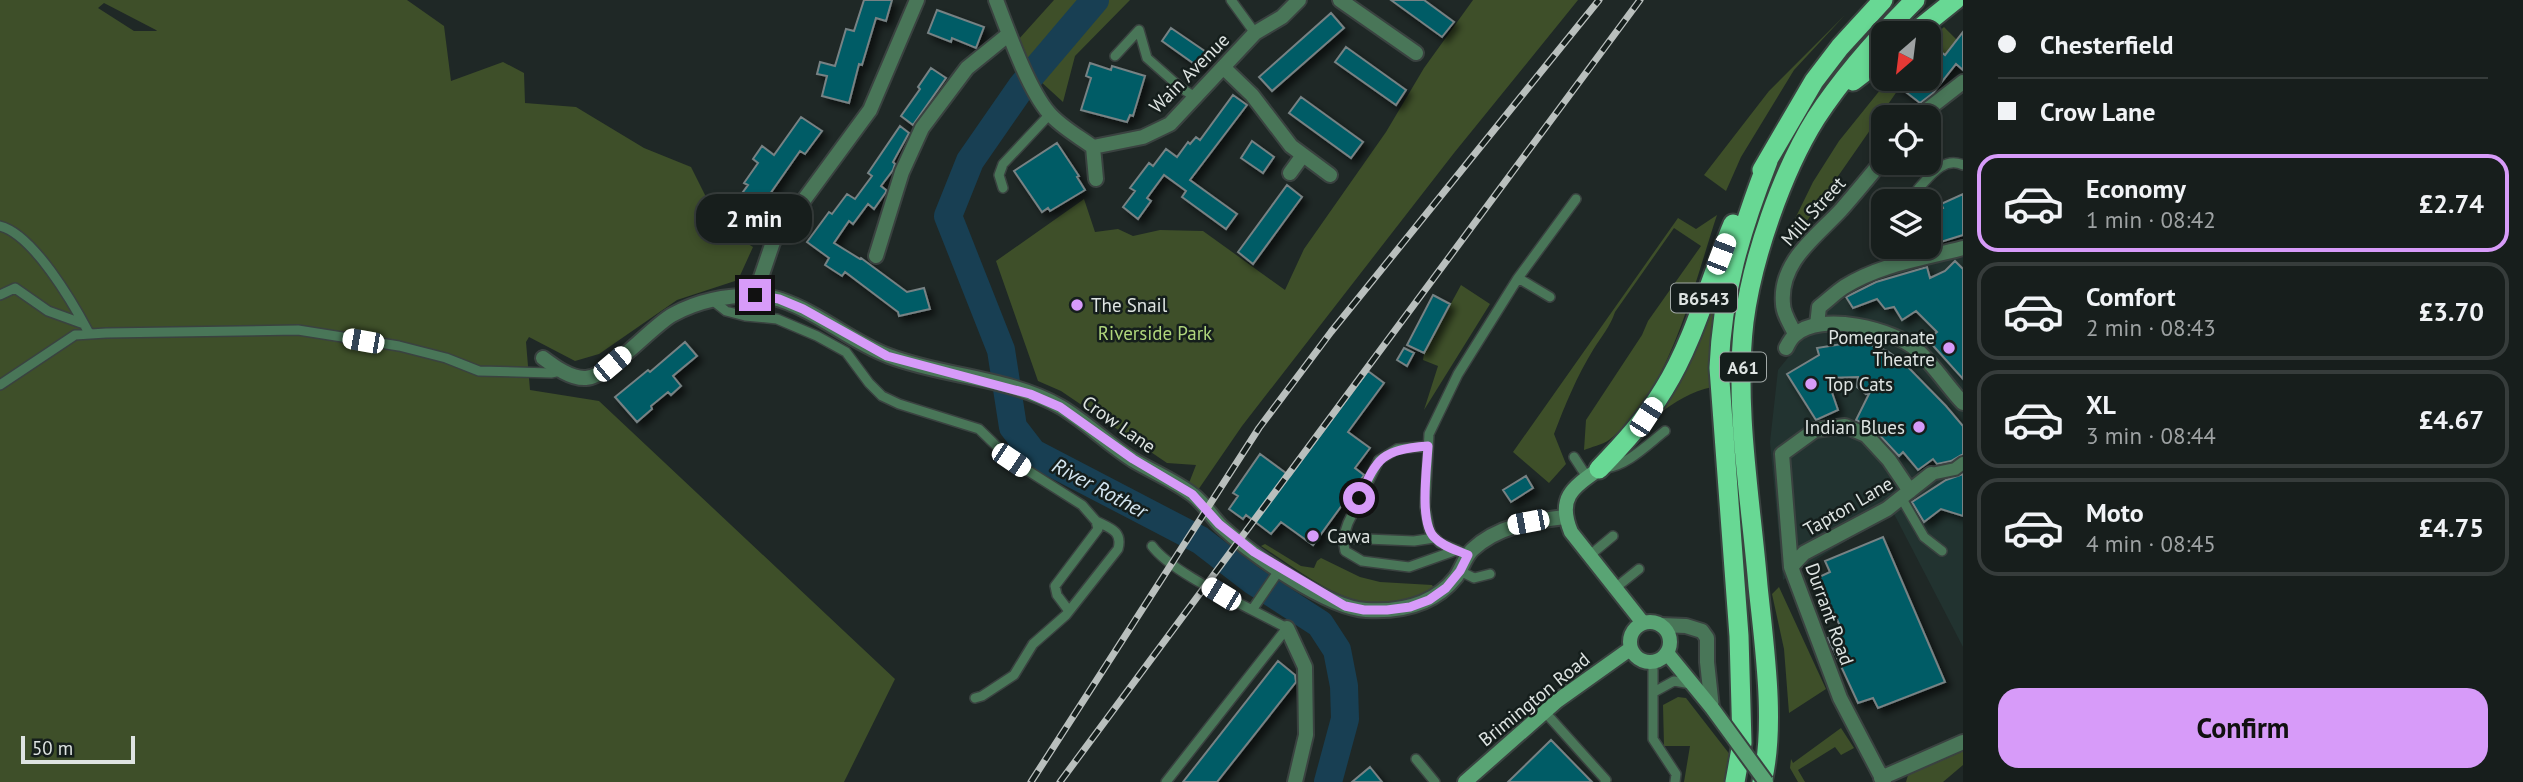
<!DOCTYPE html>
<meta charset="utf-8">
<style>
body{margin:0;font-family:"PT Sans",sans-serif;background:#202725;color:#f1f3f6;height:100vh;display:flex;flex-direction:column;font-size:26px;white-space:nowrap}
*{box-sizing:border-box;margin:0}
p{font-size:23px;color:#9ea2a3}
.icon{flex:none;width:38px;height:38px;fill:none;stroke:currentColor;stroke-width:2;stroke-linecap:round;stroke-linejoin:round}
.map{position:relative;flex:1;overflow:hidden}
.details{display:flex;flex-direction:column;background:#171e1c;width:560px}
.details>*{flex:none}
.top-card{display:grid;align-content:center;height:154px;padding:0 35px;background:#171e1c}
.needle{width:46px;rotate:208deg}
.fabs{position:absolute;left:1871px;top:21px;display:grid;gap:14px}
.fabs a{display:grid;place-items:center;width:70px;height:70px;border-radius:14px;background:#171e1c;box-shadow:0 4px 10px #0003,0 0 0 2px #363c3b;font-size:35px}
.scale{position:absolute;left:21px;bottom:18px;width:114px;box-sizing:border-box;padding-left:7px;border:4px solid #dee4e2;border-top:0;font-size:19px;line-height:24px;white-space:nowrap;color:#dee4e2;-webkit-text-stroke:5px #151e1c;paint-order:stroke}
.end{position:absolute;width:32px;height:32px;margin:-16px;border:9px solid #d79bf9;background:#111;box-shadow:0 0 0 4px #111}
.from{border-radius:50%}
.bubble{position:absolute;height:49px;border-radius:21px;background:#171e1c;box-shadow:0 4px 10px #0003,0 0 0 2px #363c3b;font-size:23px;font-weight:600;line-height:49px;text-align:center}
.car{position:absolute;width:21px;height:42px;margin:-21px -10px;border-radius:9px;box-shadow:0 0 5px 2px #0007;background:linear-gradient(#fff 24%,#345 0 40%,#fff 0 76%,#345 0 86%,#fff 0)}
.top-card b{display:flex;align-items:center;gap:24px;height:66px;font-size:26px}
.top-card b+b{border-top:2px solid #363c3b}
.top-card i{width:18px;height:18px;background:#f1f3f6}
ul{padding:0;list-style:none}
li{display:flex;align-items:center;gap:21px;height:98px;margin:0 14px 10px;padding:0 21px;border:4px solid #363c3b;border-radius:21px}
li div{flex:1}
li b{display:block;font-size:26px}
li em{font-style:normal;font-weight:600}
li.selected{border-color:#d79bf9}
li>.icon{width:63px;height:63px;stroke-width:1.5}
.button{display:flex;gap:14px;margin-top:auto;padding:14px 35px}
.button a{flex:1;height:80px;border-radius:21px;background:#d79bf9;color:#111;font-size:28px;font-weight:600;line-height:80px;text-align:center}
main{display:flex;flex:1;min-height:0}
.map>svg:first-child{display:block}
.built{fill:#223330}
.green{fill:#3e4f29;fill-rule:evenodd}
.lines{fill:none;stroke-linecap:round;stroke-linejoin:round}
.river{stroke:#183f53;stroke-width:28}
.building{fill:#005c66;stroke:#778284;stroke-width:2;filter:url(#shadow)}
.service-casing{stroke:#3a4240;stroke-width:12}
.pedestrian-casing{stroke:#3a4240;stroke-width:16}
.minor-casing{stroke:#3a4240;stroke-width:18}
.tertiary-casing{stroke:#3a4240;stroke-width:18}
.secondary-casing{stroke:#3a4240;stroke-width:18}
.trunk-casing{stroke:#3a4240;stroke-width:23}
.service{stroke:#497658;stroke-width:9}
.pedestrian{stroke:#497658;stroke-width:12}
.minor{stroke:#497658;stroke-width:14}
.tertiary{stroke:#497658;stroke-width:14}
.secondary{stroke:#59a474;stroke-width:14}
.trunk{stroke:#68d894;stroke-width:19}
.rail-casing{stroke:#b9bfbd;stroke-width:7}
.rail{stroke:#151e1c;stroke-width:4.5;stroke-dasharray:13;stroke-linecap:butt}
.secondary-bridge-casing{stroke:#3a4240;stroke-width:18;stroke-linecap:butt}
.secondary-bridge{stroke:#59a474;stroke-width:14}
.route{stroke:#d79bf9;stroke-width:9}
.poi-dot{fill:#d79bf9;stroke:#151e1c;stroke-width:2.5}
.labels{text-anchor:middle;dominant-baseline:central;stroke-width:5;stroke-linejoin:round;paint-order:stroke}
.shield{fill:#151e1c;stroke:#a2a9a7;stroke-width:2}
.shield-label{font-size:18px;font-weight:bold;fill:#dee4e2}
.street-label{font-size:19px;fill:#dee4e2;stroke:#151e1c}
.poi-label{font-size:19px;fill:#dee4e2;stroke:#151e1c;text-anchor:start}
.park-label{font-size:19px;fill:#afd67c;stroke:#151e1c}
.water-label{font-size:21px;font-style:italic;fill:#d4e6f1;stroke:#151e1c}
</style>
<main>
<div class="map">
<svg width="1963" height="782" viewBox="0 0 1963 782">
<defs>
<filter id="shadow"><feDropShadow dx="5" dy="5" stdDeviation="3.5" flood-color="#0009"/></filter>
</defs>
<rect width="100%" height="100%" fill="#1f2826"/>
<!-- built -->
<path class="built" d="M1963,253V647L1893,512L1783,580L1770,442L1778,370L1829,307L1905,268Z"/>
<!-- green -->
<path class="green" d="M0,0H407L444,26L451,81L503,62L524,73L525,103L576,107L644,148L691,167L721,227L753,247L738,280L677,300L599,354L575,361L529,337L526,342L530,390L599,401L895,679L844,782H0ZM104,3L156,30L157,31H134L98,8Z
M1054,0H1130L1075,56L1063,102L1039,80L1018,40Z
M1473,0H1578L1454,153L1242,426L1198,490L1189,483L1196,465L1167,463L1061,391L1038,381L996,261L1084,199L1095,232L1118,229L1133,236L1160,230L1203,231L1285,290L1304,249L1386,132L1424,68Z
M1845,15L1794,70L1741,157L1726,191L1704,175L1769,91Z
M1944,27L1957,40L1945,55L1930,44L1929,45V40Z
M1889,79H1901L1897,84L1900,87L1793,241L1791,227L1813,182L1839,141Z
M1717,215C1694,284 1669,395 1609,440C1602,445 1591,447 1584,450L1586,420L1642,335L1648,321L1701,246L1674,228L1615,312C1610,327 1601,337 1593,350C1577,376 1565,405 1554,434L1566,464L1549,483L1513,452L1678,218L1696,229Z
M1461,285L1490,304L1424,410L1438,366L1423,360L1424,353Z
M1713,293L1721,294L1713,387C1691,391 1675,402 1657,415Z
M1265,544L1301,566L1314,568L1317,561L1321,558L1360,577L1380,582L1432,585L1436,592C1418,597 1401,603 1383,604C1339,605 1296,568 1261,546Z
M1779,587L1826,689L1789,713L1784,649L1772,594Z
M1678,697L1686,698L1731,756L1725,782H1684L1690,746H1664L1663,705Z
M1841,728L1854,748L1841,755L1835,747L1798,770L1805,782H1798L1790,768L1791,759L1793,763Z
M1963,751V765L1943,782H1906L1908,775Z"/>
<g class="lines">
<!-- river -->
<path class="river" d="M1095,0L1022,86L970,161L948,216L1001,350L1013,427L1033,453L1200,540L1252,580L1320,624L1337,650L1344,686L1345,719L1328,782"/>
</g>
<!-- building -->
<path class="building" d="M864,0H892L886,21L876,18L862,65L859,64L849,103L822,96L827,76L817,74L820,62L835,66L846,29L854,31Z
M1391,0H1424L1454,22L1442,37Z
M937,10L984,27L976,48L952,38L951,42L928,33Z
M1331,13L1344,28L1272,91L1259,77Z
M1171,28L1209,54L1200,68L1162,41Z
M1963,32V70L1956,64L1933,93L1920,103L1889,79H1928V42L1945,55Z
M1346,47L1406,90L1396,105L1335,62Z
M1090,63L1111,70L1112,66L1145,76L1133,116L1130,115L1127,122L1081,110L1091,78L1086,76Z
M931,68L946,78L913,125L901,116L920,89L918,87Z
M1233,95L1247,105L1190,180L1237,214L1226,229L1182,197L1186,191L1164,175L1147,198L1151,201L1138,219L1123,207L1135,191L1130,188L1149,163L1153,166L1166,149L1177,157L1188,142L1190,144L1196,137L1200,140Z
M1301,97L1363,142L1351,158L1289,113Z
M801,117L822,131L805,154L800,151L751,221L732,207L748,185L744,183L758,163L753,159L762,146L774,155Z
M900,126L909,133L893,162L895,164L893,170L881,186L886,190V192L874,209L868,204L853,224L849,221L834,243L860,259L861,258L907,292L924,288L930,309L899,316L898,312L845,272L842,276L825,265L829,258L807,242L829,212L832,214L847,194L855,199L872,176L868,173Z
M1252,141L1274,157L1263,173L1241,158Z
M1057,143L1079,176L1077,177L1085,190L1050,211L1048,208L1042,212L1014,171Z
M1287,185L1302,197L1253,264L1238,252Z
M1963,194V235L1928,246V215L1943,208L1941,204Z
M1955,261L1963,269V379L1928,340L1937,332L1916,311L1902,320L1894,307L1885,309L1877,299L1853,308L1846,297L1876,282L1927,267L1930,278L1945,271Z
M1433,295L1450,304L1424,353L1407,345Z
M685,342L697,356L673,376L681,386L671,395L668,392L651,406L652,409L637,422L615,397L648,370L650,372Z
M1866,343L1887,351L1905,364L1946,406L1963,426V454L1951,461L1937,464L1933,459L1918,470L1903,452L1899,456L1873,428L1856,420L1870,392L1866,394L1857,387L1858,377L1827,378L1838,410L1816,420L1787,374L1819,355L1817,348L1842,344Z
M1404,348L1414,353L1407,366L1397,360Z
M1368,371L1384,383L1348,432L1370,448L1355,468L1364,475L1313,545L1281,522L1271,534L1246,515L1243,519L1229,509L1238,496L1233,493L1260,454L1290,476Z
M1963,474V516L1941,509L1924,522L1912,502L1946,480Z
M1526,476L1533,488L1511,502L1503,490Z
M1883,537L1945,682L1878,708L1873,698L1858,703L1828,638L1843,632L1817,578L1830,572L1825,561Z
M1278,661L1295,675L1296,682L1217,782H1183Z
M1551,740L1592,782H1508Z
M1370,767L1382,782H1352Z"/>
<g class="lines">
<defs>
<path id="service" d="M1231,0L1255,33
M1115,56L1139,30L1147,58L1181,88L1195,97
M1003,188L999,175L1003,164L1050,114
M1918,189C1930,176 1944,156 1963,165
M0,226C33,234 73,303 89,333
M1518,278L1550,297
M0,295L15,288L48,311L84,324
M712,300L726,311L745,316L777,319L817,336L846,352L869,383L882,396L899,404L979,429L1011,460L1082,505L1096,521L1098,529L1055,586L1057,595L1069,611
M0,385L75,335L106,333L298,330L399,346L446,358L479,371L551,373L561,371
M1428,446L1397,449L1379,460L1348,523L1343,538L1345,551L1362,561L1409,567L1457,550
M1574,457L1587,477
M1605,468C1627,466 1648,444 1665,431
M1902,499L1924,537L1942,551
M1343,538L1414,541L1434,538
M1152,546C1170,570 1225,596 1252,610
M1468,555L1440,543L1431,534L1429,528L1425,507L1429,434L1458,374L1518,278L1576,199
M1589,556L1613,536
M1460,571L1474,578L1490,574
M1614,589L1639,569
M1653,662V739L1676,774L1675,782
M1654,692L1674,681L1691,684
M975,698L982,696L1014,675L1033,644L1066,615L1118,549C1123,531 1110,528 1096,521
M1529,707L1538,717
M1544,711L1606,780L1605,782
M1416,759L1435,782
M1166,782L1287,628L1252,610L1280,569"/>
<path id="pedestrian" d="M1931,474L1955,469L1963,463"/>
<path id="minor" d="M996,0C1008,31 1028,89 1049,113C1061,127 1078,136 1093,147L1143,137L1170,124L1255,33L1282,17L1299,0
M1340,0L1416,53
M1223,67L1252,95L1291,146L1330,175
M1918,117L1963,82
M1093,147L1096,179
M1290,173L1303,155
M876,256L902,172L922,128L967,68L1009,34
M1817,325L1819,307C1827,301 1835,293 1844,287C1881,264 1922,259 1963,248
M1795,334C1791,325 1783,314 1783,304C1779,262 1816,237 1841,210C1855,194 1869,177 1883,160
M1786,348C1788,344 1791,338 1795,335C1820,311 1894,329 1917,350C1934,365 1947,386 1963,403
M543,358C555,367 571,379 586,378C608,377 651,327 672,315C699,300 725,296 755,295
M1791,567L1804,553L1887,509L1931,474
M1661,625L1686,626L1702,631L1707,638V662L1712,708
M1287,628L1305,667L1306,735L1295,782
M1881,778L1963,742
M1884,782L1840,698L1791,567L1782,454L1815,430L1845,426L1866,435L1889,460L1910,491"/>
<path id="tertiary" d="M917,0L870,110L773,242L755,295C764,296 773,297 781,300C820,313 851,342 889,356C944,377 1009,377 1061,407C1086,422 1108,444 1133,460C1153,472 1175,481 1193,495C1204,503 1211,516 1221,526C1250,553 1327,608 1366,610C1400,612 1434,605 1456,577C1462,568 1465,557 1472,550C1497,526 1532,521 1565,517"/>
<path id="secondary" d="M1599,469C1572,488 1557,498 1571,532L1643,623
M1630 642a20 20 0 1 1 40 0a20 20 0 1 1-40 0Z
M1667,653L1712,708
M1465,782L1557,701L1630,649"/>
<path id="trunk" d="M1914,33L1955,0
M1853,81L1883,58
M1762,170L1814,81L1840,47L1883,0
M1599,469C1623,444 1646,419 1664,389C1695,339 1710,278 1733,224
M1735,782L1742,743L1739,636L1719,368C1722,293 1741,230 1768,161
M1762,782C1776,725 1764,645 1758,586C1751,502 1734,406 1744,322C1752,259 1782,172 1816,118C1844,75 1879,36 1915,0"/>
</defs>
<!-- service casing -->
<use href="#service" class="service-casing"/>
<!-- pedestrian casing -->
<use href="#pedestrian" class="pedestrian-casing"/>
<!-- minor casing -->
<use href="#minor" class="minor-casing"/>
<!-- tertiary casing -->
<use href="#tertiary" class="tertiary-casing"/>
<!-- secondary casing -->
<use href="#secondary" class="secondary-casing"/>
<!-- trunk casing -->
<use href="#trunk" class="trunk-casing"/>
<!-- service -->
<use href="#service" class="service"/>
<!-- pedestrian -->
<use href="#pedestrian" class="pedestrian"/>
<!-- minor -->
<use href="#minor" class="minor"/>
<!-- tertiary -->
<use href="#tertiary" class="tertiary"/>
<!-- secondary -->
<use href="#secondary" class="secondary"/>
<!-- trunk -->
<use href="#trunk" class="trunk"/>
<defs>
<path id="rail" d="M1031,782L1259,428L1331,332L1599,0
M1060,782L1640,0"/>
</defs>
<!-- rail casing -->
<use href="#rail" class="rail-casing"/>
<!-- rail -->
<use href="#rail" class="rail"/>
<defs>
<path id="secondary-bridge" d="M1712,708L1766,782"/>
</defs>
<!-- secondary-bridge casing -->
<use href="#secondary-bridge" class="secondary-bridge-casing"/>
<!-- secondary-bridge -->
<use href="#secondary-bridge" class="secondary-bridge"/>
</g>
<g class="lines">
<!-- route -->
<path class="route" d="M755,295L779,299L803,309L887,356L1030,394L1060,407L1133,459L1192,494L1219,524L1254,552L1345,606L1364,610H1387L1410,607L1429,600L1446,588L1460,571L1468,555C1457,550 1443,547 1434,537C1419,522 1427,467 1428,446C1381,450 1378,457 1359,498"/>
</g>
<!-- markers -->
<g class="poi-dot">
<circle cx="1077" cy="305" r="7"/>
<circle cx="1949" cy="348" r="7"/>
<circle cx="1811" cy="384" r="7"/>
<circle cx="1919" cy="427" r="7"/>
<circle cx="1313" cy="536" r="7"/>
</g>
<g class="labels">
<!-- shield labels -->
<g class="shield">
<rect x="1671" y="283.5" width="66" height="29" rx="5"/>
<rect x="1720" y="352.5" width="46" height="29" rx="5"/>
</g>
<g class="shield-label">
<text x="1704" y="298">B6543</text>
<text x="1743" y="367">A61</text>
</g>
<!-- street labels -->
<g class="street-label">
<text transform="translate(1189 73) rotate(-45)">Wain Avenue</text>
<text transform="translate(1813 211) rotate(-48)">Mill Street</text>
<text transform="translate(1119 424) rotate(35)">Crow Lane</text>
<text transform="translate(1848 506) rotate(-30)">Tapton Lane</text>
<text transform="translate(1830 614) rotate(70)">Durrant Road</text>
<text transform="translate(1534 699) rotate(-39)">Brimington Road</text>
</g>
<!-- poi labels -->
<g class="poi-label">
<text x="1091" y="305">The Snail</text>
<text x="1935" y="337" text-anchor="end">Pomegranate<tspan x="1935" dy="22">Theatre</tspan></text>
<text x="1825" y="384">Top Cats</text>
<text x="1905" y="427" text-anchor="end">Indian Blues</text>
<text x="1327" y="536">Cawa</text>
</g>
<!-- park labels -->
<g class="park-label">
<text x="1155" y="333">Riverside Park</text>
</g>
<!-- water labels -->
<g class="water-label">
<text transform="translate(1100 488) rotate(28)">River Rother</text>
</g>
</g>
</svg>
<div class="fabs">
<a><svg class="needle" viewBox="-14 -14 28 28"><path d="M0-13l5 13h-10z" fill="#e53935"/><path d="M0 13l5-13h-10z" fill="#9ea2a3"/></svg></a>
<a><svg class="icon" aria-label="locate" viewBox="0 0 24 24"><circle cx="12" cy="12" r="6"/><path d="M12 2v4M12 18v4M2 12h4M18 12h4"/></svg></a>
<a><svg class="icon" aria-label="layers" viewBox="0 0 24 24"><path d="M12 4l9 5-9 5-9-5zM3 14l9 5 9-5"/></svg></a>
</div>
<div class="scale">50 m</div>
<i class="end from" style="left:1359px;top:498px"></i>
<i class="end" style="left:755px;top:295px"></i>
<div class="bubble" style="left:696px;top:194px;width:116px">2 min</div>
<i class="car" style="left:1721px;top:254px;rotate:21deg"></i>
<i class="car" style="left:363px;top:341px;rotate:280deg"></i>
<i class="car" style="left:612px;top:364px;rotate:50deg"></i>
<i class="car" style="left:1646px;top:417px;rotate:33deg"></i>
<i class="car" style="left:1011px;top:460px;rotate:124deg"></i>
<i class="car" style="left:1528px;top:522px;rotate:259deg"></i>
<i class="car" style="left:1221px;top:594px;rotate:301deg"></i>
</div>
<section class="details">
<div class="top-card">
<b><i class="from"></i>Chesterfield</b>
<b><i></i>Crow Lane</b>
</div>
<ul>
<li class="selected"><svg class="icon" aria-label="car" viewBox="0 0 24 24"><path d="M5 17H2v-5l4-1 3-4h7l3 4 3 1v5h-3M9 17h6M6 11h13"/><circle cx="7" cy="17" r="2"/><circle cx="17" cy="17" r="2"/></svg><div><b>Economy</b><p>1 min · 08:42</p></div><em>£2.74</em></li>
<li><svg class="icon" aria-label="car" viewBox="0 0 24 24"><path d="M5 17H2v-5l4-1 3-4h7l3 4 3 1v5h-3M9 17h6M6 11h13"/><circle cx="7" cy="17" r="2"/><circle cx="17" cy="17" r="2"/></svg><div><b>Comfort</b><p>2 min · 08:43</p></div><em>£3.70</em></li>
<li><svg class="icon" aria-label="car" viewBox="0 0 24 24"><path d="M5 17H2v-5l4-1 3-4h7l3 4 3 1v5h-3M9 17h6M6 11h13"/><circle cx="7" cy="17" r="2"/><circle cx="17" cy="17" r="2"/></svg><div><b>XL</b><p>3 min · 08:44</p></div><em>£4.67</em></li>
<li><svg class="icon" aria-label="car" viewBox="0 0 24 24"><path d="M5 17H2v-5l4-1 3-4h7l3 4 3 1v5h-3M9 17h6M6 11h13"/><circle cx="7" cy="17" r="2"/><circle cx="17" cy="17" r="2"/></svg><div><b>Moto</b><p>4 min · 08:45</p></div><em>£4.75</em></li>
</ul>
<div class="button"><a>Confirm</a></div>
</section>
</main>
